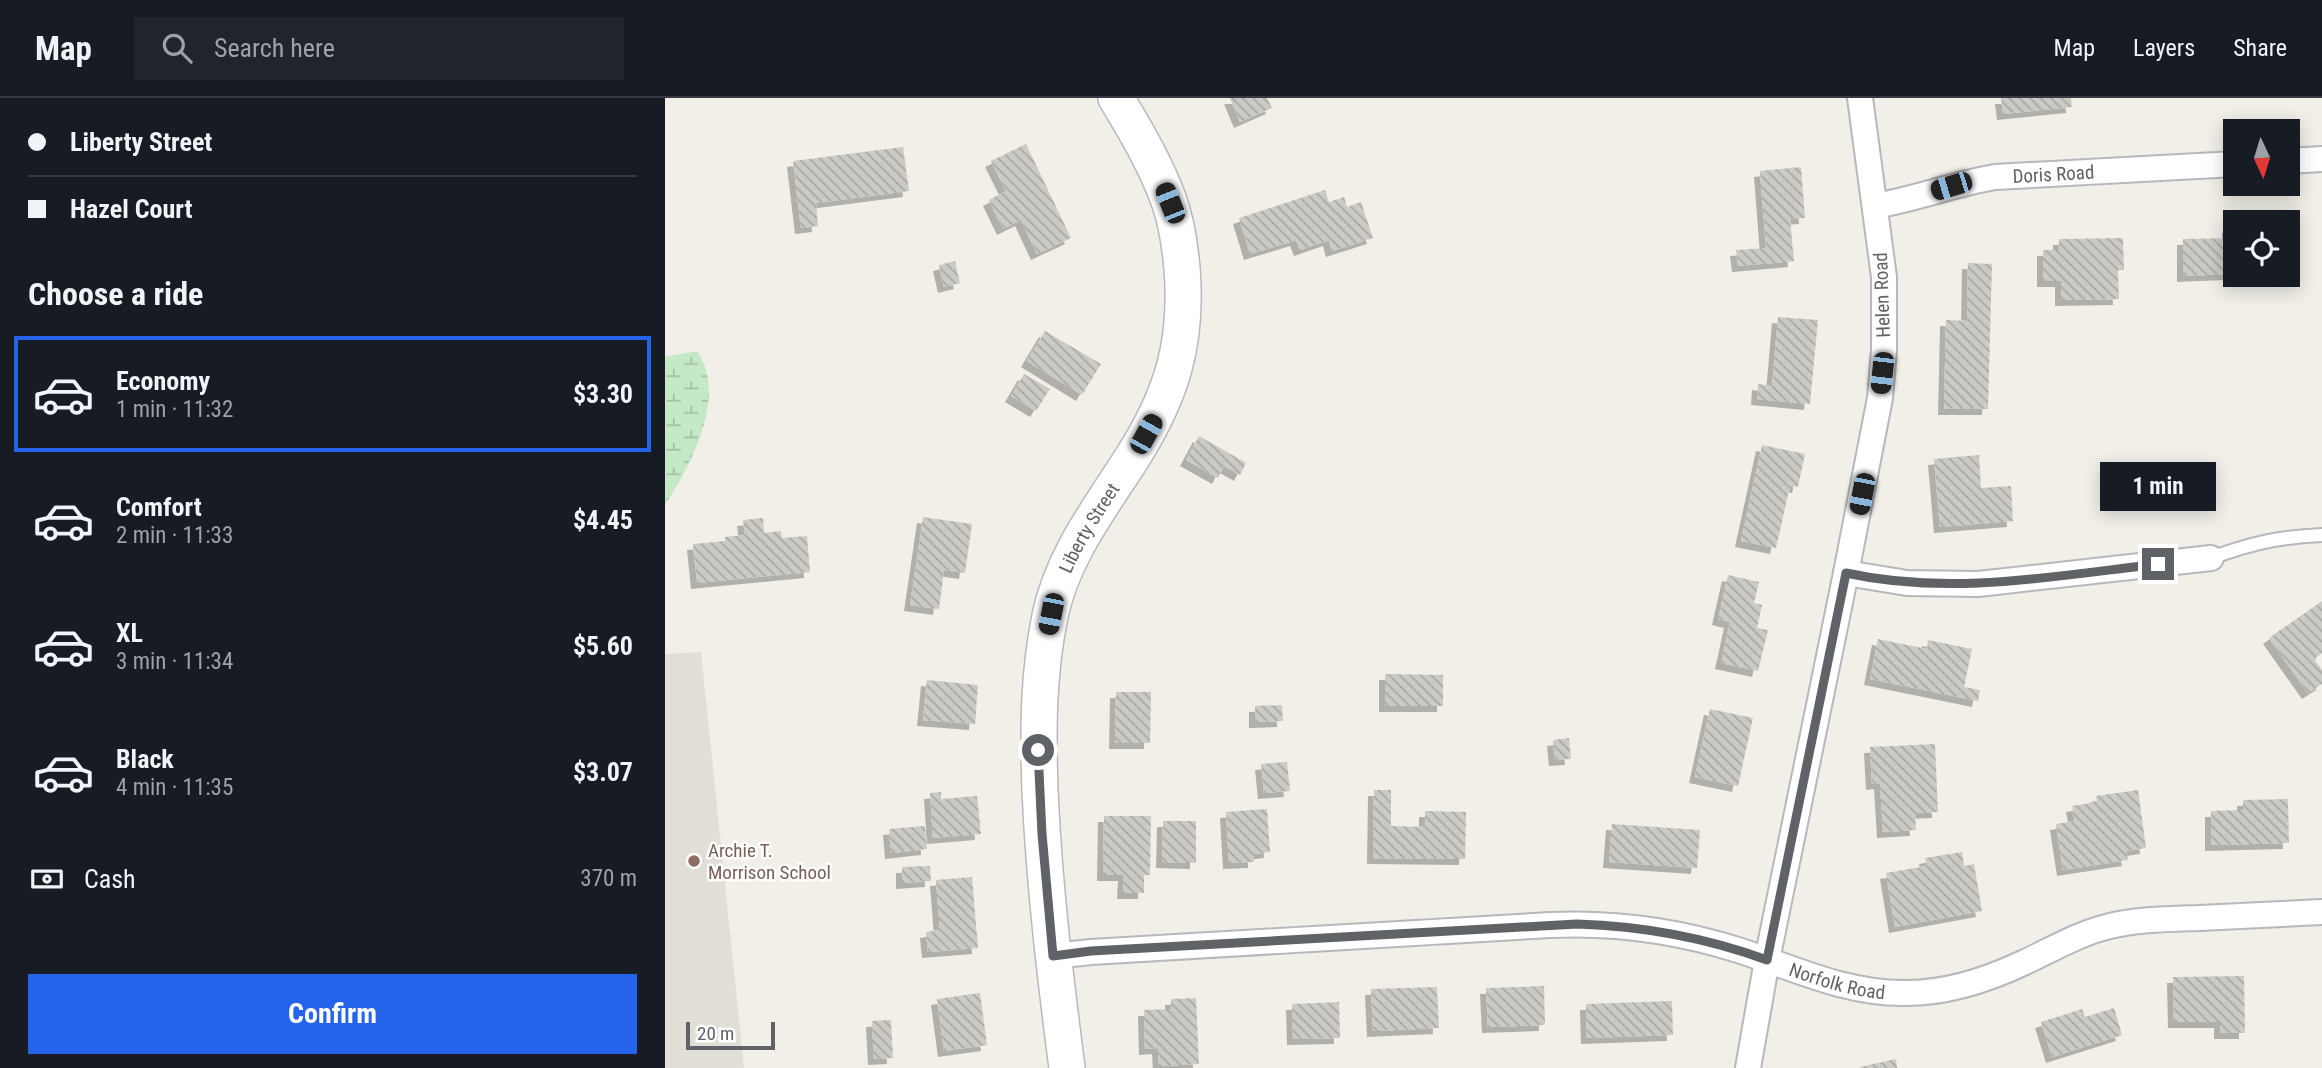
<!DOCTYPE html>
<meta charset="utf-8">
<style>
body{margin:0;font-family:"Roboto Condensed",sans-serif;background:#20242c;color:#f1f3f6;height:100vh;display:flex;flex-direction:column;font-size:26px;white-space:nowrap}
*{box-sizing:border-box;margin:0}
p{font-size:23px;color:#9ea1a6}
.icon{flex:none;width:38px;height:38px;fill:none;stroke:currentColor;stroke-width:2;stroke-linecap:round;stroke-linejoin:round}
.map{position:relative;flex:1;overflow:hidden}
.panel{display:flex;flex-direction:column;background:#171b24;width:665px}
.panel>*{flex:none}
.top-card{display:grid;align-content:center;height:154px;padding:0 28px;background:#171b24}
.needle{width:46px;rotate:176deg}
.buttons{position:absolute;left:1558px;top:21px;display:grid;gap:14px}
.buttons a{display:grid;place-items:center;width:77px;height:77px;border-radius:0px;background:#171b24;box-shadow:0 4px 18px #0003;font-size:35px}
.scale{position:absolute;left:21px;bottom:18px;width:89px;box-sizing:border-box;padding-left:7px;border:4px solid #5f6368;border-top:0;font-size:19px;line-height:24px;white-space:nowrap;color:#5f6368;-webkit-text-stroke:5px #fff;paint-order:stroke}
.end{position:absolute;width:32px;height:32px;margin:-16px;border:9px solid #5f6368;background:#fff;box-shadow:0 0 0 4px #fff}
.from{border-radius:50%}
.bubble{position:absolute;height:49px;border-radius:0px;background:#171b24;box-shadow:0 4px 18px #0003;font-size:23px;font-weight:700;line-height:49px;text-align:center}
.car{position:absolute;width:21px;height:42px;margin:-21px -10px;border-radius:9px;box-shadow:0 0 5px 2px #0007;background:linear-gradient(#222 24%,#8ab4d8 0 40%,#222 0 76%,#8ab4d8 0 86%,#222 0)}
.top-card b{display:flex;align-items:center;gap:24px;height:66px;font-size:26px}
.top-card b+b{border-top:2px solid #363941}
.top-card i{width:18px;height:18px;background:#f1f3f6}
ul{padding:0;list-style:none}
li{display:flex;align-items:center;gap:21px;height:116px;margin:0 14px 10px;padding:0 14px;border:4px solid transparent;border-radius:0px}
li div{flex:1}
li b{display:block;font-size:26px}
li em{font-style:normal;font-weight:700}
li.on{border-color:#2563eb}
li>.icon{width:63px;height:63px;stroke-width:1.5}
h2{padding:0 28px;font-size:32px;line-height:84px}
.pay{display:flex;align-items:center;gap:18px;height:77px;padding:0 28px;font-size:26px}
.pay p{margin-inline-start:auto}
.action{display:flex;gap:14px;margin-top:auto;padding:14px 28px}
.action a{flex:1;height:80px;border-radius:0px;background:#2563eb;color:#fff;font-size:28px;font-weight:700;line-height:80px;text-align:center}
header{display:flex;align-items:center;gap:42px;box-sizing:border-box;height:98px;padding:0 35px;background:#171b24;border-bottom:2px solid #363941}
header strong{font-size:33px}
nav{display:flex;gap:38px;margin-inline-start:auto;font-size:24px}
.search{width:490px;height:63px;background:#20242c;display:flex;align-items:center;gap:18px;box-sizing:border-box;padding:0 24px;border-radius:0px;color:#9ea1a6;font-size:26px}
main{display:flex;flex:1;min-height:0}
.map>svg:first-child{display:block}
.education{fill:#e1ded6}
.wetland{fill:url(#wetland-marsh)}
.building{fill:url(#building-back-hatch);filter:url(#shadow)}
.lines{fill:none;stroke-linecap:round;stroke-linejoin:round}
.lane-casing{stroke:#b5b8bc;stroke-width:16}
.street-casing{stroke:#b5b8bc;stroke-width:28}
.secondary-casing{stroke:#b6babf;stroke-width:38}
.lane{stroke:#fff;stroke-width:12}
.street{stroke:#fff;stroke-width:24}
.secondary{stroke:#fff;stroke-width:35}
.route{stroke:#5f6368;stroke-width:9}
.education-dot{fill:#8d6e63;stroke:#fff;stroke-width:2.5}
.labels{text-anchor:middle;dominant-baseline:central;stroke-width:5;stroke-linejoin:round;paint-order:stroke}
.street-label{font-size:19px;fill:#5f6368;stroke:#fff}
.education-label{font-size:19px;fill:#785e54;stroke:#fff;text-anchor:start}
</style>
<header>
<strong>Map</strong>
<div class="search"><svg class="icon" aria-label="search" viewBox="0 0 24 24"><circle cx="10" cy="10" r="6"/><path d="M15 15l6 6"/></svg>Search here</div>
<nav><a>Map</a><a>Layers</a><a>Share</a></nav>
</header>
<main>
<section class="panel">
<div class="top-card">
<b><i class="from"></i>Liberty Street</b>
<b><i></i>Hazel Court</b>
</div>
<h2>Choose a ride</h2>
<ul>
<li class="on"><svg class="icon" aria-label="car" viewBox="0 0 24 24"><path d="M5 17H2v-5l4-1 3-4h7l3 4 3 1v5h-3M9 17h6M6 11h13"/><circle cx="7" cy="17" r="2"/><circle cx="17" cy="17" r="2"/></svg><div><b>Economy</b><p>1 min · 11:32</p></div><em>$3.30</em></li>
<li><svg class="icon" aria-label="car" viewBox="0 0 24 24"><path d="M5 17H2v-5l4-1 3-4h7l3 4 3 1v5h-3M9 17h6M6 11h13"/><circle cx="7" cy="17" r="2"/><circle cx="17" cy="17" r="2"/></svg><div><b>Comfort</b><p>2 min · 11:33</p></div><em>$4.45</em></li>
<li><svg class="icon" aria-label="car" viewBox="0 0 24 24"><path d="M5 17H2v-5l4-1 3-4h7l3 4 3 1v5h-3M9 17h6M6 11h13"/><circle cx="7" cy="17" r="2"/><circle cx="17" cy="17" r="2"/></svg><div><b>XL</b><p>3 min · 11:34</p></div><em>$5.60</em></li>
<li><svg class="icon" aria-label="car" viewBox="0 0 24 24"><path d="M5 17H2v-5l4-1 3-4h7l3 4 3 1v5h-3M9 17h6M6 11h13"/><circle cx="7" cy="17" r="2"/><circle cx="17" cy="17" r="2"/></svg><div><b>Black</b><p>4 min · 11:35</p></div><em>$3.07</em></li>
</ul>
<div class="pay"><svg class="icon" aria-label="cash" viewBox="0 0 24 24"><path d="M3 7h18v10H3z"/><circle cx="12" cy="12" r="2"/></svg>Cash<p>370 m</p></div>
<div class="action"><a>Confirm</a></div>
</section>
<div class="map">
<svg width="1657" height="970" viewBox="0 0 1657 970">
<defs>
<pattern id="wetland-marsh" width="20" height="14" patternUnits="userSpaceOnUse" patternTransform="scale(1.75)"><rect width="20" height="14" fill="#c5e8c5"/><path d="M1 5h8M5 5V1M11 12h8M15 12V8" fill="none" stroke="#a3c0a4"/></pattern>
<pattern id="building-back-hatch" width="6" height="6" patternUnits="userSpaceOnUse" patternTransform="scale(1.75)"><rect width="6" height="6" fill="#cccac5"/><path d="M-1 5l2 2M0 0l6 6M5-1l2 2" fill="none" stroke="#a9a8a4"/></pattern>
<filter id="shadow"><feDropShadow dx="-6" dy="6" stdDeviation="0" flood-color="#0004"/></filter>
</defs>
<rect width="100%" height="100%" fill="#f1efe8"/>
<!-- education -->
<path class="education" d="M36,554L79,970H0V556Z"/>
<!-- wetland -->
<path class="wetland" d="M32,253C63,298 26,366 0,407V259Z"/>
<!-- building -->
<path class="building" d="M565,0H602L607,10L575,24Z
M1336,0H1406L1407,9L1338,16Z
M361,46L406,140L372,156L356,122L338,131L324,102L341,93L326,63Z
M238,49L244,93L151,105L153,128L136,130L128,63Z
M1136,69L1140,120L1125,121L1129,163L1073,168L1071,152L1101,150L1095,73Z
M660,92L664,104L679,99L682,109L696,104L708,140L667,153L664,142L635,152L631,142L585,156L574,120Z
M1570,128V168H1565V176L1518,178V141L1563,140V129Z
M1458,140L1459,172H1453L1454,201L1396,202V183H1378V152H1394V141Z
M290,163L295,185L279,189L274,167Z
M1303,165L1327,166L1323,311H1279L1281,222L1302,223Z
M1113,219L1153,222L1145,306L1092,301L1093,286L1107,288Z
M380,233L436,266L417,297L362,263Z
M359,276L385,291L371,313L346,298Z
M534,338L581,365L575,377L559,368L553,380L521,362Z
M1097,347L1140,356L1133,389L1125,388L1111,450L1076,443Z
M1314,357L1316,390L1346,388L1348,423L1275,429L1269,361Z
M258,419L307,426L300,475L279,472L274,511L245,507Z
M98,420L99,435L116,433L117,440L142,438L145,474L32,485L28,446L60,443V439L80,437L78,422Z
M1063,477L1094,484L1089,505L1097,507L1092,530L1103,532L1093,573L1056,565L1065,524L1053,521Z
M1657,503V555L1649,561L1657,572V586L1643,595L1604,540Z
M1213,541L1262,551L1263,542L1307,551L1299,589L1315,592L1313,603L1205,581Z
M720,576L778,577V608H720Z
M262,582L313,587L310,626L258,622Z
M451,594H486L485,645H450Z
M617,607L618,623L590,624V608Z
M1045,611L1088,620L1073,688L1030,679Z
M904,640L906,661L890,662L888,642Z
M1270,646L1273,714L1250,715L1251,732L1218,734L1215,685L1207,686L1205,649Z
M622,664L625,693L599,695L596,666Z
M709,692H726V728L760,729V713L801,714L800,761L708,760Z
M1473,692L1481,750L1461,753L1463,762L1398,772L1391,726L1410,723L1407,708L1432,704L1431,698Z
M276,694V701L312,698L316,736L268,740L265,695Z
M1623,701L1624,745L1546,747V713L1578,712V702Z
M602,711L605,754L589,756V764L564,765L561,714Z
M439,718H486L485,777H479V795H458L459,777H438Z
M498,723H531V765L497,764Z
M947,726L1035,732L1032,770L944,764Z
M260,728L262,751L226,755L224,731Z
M1297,754L1299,768L1309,766L1317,813L1230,829L1221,775L1262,768L1260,760Z
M265,768L266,783L237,785V769Z
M307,779L313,850L263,854L261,834L275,832L271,782Z
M1579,878L1580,935H1555V924H1509L1508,879Z
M879,888L880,927L823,929L821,890Z
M772,889L774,930L708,933L706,891Z
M315,895L322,947L279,953L272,901Z
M531,900L534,966L494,968L493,950L480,951L479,912L506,911V901Z
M1007,903L1008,937L922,940L921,906Z
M674,904L675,940L628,941L627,906Z
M1449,910L1457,937L1387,959L1376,924L1417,911L1420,919Z
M226,922L228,960L209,961L207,923Z
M1231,961L1232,970H1195V969Z"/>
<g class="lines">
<defs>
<path id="lane" d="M1546,460C1587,445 1614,439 1657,437"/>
<g id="street">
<path d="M1622,63L1657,61"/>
<path id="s1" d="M1210,108C1251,101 1289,86 1330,79L1570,66"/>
<path d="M1181,475L1242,485L1313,486L1546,460"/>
<path id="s2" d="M388,858L426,854L885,827C948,824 1013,833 1073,852C1129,870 1181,896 1241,895C1281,895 1322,882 1358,865C1386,852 1411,837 1441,829C1472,821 1504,821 1535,820C1576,818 1616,816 1657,814"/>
<path d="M1083,970L1102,862L1181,475L1215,300L1219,252V179L1195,0"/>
</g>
<g id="secondary">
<path id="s3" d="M402,970C390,877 379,785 375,692C373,633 373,576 385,518C397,459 435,410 467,360C507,297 523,245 517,170C515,148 512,125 504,103C491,67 471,33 451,0"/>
</g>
</defs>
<!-- lane casing -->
<use href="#lane" class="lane-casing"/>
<!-- street casing -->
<use href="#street" class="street-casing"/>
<!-- secondary casing -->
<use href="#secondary" class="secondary-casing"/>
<!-- lane -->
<use href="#lane" class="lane"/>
<!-- street -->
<use href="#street" class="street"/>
<!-- secondary -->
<use href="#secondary" class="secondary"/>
</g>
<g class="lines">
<!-- route -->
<path class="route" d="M373,652L377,736L388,858L426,853L912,826C976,828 1042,840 1102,862L1181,475C1285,498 1390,478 1493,466"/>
</g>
<!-- markers -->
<circle class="education-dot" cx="29" cy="763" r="7"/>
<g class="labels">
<!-- street labels -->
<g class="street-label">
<text stroke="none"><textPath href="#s1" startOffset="182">Doris Road</textPath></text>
<text transform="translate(1217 197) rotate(-92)">Helen Road</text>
<text stroke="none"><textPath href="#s3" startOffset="551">Liberty Street</textPath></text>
<text stroke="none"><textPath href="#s2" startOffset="793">Norfolk Road</textPath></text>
</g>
<!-- education labels -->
<g class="education-label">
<text x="43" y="752">Archie T.<tspan x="43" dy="22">Morrison School</tspan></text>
</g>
</g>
</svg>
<div class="buttons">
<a><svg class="needle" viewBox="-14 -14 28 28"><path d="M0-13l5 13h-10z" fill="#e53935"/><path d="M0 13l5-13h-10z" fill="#9ea1a6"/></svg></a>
<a><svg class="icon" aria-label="locate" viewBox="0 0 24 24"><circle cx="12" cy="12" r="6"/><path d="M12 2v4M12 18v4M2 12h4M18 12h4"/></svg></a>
</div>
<div class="scale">20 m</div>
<i class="end from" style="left:373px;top:652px"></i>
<i class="end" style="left:1493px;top:466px"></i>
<div class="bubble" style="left:1435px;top:364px;width:116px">1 min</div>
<i class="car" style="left:1286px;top:88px;rotate:253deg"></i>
<i class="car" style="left:505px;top:105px;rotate:338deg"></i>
<i class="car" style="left:1217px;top:275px;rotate:186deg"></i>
<i class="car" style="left:481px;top:336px;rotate:29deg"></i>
<i class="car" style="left:1197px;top:396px;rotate:191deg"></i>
<i class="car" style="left:386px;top:516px;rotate:191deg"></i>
</div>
</main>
